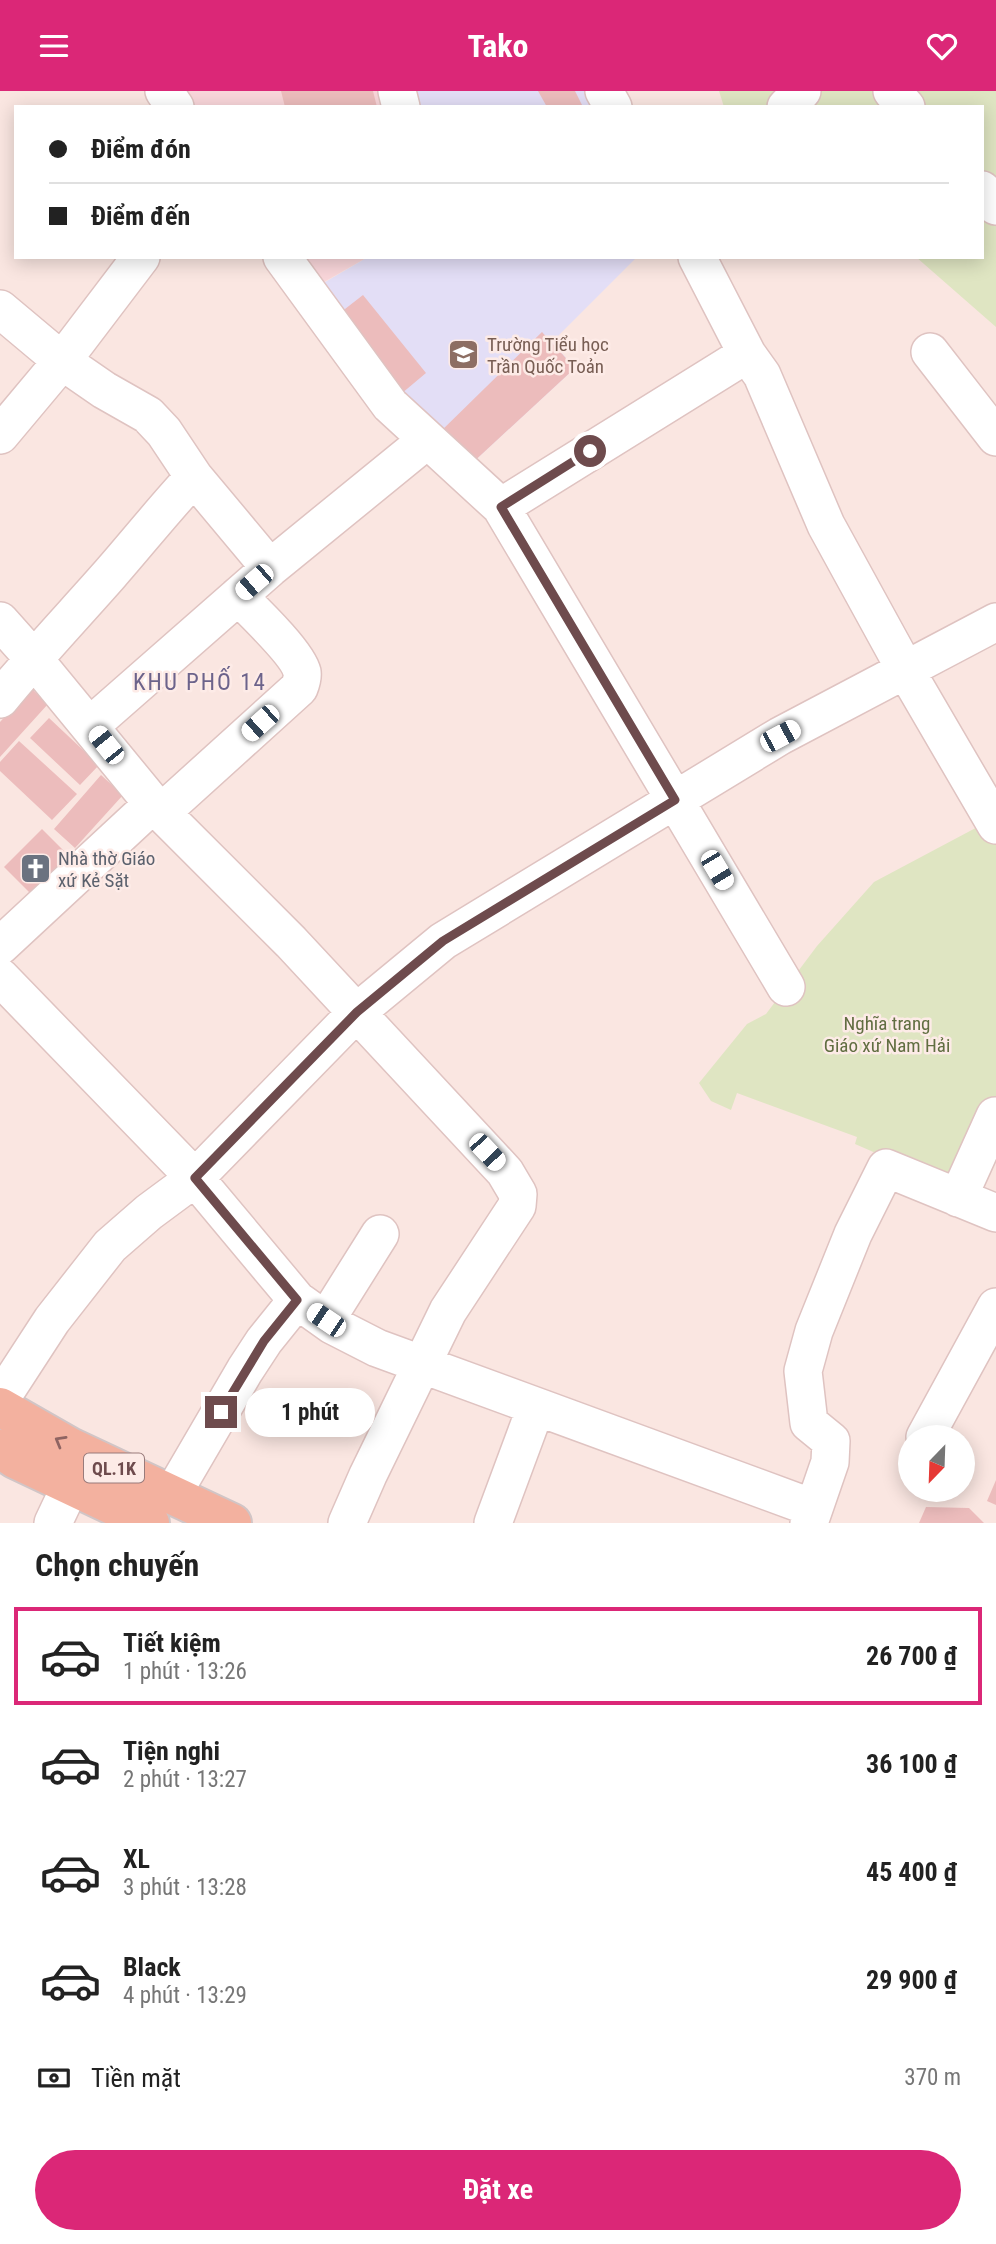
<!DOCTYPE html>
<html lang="vi">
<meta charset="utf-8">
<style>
body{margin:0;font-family:"Roboto Condensed",sans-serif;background:#f6f6f6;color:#222;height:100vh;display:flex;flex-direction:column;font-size:26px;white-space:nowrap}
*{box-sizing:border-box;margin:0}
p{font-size:23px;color:#767676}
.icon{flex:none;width:38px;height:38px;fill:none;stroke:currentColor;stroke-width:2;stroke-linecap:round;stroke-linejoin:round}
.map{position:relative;height:1432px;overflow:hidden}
.drawer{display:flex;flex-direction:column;background:#fff;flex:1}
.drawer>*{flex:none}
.top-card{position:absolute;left:14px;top:14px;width:970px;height:154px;border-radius:0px;box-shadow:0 4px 18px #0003;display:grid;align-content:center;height:154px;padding:0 35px;background:#fff}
.needle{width:46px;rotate:203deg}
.buttons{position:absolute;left:898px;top:1334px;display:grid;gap:14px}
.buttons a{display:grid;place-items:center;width:77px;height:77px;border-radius:50%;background:#fff;box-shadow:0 4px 18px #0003;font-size:35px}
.end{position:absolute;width:32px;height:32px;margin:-16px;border:9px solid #6e4b4d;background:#fff;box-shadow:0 0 0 4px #fff}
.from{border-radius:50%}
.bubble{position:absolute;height:49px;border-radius:24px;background:#fff;box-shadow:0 4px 18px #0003;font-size:23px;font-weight:700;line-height:49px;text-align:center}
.car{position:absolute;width:21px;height:42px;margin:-21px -10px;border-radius:9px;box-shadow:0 0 5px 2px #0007;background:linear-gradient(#fff 24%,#345 0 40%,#fff 0 76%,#345 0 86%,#fff 0)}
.top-card b{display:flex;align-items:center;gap:24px;height:66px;font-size:26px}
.top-card b+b{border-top:2px solid #e0e0e0}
.top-card i{width:18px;height:18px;background:#222}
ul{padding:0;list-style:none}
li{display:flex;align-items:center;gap:21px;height:98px;margin:0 14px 10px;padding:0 21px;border:4px solid transparent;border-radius:0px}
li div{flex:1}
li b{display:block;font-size:26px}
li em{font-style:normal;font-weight:700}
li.active{border-color:#db2777}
li>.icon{width:63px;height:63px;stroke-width:1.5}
h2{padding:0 35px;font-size:32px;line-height:84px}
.pay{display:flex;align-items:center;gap:18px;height:77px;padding:0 35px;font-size:26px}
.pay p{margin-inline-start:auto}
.action{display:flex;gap:14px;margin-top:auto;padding:14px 35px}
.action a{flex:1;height:80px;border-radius:42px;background:#db2777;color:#fff;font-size:28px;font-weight:700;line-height:80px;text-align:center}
header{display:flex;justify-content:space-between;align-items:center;height:91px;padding:0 35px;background:#db2777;color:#fff;font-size:32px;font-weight:700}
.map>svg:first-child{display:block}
.commercial{fill:#f9d6da}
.education{fill:#e3def6}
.green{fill:#dfe5c2}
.building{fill:#ecbcbc}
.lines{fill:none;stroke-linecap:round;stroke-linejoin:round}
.minor-casing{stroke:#dfc3c1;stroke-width:40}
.major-casing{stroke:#d1c5c6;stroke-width:42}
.minor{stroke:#fff;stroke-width:37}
.major{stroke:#f3b19f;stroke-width:38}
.oneway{stroke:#8f6462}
.route{stroke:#6e4b4d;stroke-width:9}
.labels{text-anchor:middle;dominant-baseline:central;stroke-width:5;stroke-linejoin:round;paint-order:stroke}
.shield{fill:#fdebe7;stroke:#997b7b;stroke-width:2}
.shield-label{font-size:18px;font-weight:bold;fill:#6e4b4d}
.education-label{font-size:19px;fill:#785e54;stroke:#fdebe7;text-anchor:start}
.worship-label{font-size:19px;fill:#5b616d;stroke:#fdebe7;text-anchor:start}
.park-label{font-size:19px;fill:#616e41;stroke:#fdebe7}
.quarter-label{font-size:23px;letter-spacing:2px;fill:#6c638b;stroke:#fdebe7}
</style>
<header><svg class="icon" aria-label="menu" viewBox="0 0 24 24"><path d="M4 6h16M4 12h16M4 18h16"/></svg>Tako<svg class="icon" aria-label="heart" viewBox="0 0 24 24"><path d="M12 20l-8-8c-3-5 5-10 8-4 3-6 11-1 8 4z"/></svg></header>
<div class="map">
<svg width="996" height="1432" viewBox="0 0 996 1432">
<rect width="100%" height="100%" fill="#fae6e1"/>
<!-- commercial -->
<path class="commercial" d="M174,0H402L406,16H185Z
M293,166H368L315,196Z"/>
<!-- education -->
<path class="education" d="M402,0H593L602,16H406Z
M368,166H637L552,251L575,277L469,375L395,308L315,197Z"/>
<!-- green -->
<path class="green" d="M719,0H996V236L916,166H982V16H724Z
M985,732L996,750V1017L954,1096L855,1053L857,1046L737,1002L731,1019L711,1010L699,992L747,933L766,923L817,855L874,791Z"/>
<!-- building -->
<path class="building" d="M281,0H373L377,16H285Z
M538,0H575L583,16H547Z
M363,204L426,282L395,308L336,225Z
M542,241L575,277L469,375L436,345Z
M31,597L48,613L0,666V631Z
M49,627L99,674L80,694L30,647Z
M19,650L77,703L52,729L0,680V671Z
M101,684L123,704L75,757L54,738Z
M42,738L69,765L31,803L4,776Z
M996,1389V1414L987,1410Z
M926,1416L969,1417L984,1432H919Z"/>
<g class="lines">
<defs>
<path id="minor" d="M164,0L175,16
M397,0L401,16
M604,0L613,16
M892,0L906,16
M786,16L802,0
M982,99L996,115
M282,166L390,314L501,416L786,896
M697,166L747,263L762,284L826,434L905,578L996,734
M0,218L62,270L104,299L148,324L164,341L194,386L270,477
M930,261L996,346
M0,344L62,270L141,166
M501,416L747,263
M0,530L33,567L153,713L291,851L505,1081L518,1103L517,1115L448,1220L368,1384L347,1432
M0,608C35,565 73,525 110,483C138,451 165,417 194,386
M90,635L270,477L427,349
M162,721L299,597C301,592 303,586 302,581C298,563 253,520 238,505
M0,855L153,713
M0,886L195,1087L297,1209L332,1234L377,1257L813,1417
M958,1107L995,1025
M326,1229L380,1143
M0,1309L52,1229L110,1155L149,1121L195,1087L357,921L443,850L780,645L996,531
M925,1346L996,1216
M172,1404L245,1279L264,1250L297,1209
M53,1432L71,1394
M493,1432L536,1316
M809,1432L830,1371L831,1350L809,1332L803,1280L814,1240L853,1143L886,1077L996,1122"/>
<path id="major" d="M0,1316L70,1356L232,1432
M0,1358L15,1368L150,1432"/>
</defs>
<!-- minor casing -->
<use href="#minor" class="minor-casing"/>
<!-- major casing -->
<use href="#major" class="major-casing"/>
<!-- minor -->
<use href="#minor" class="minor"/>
<!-- major -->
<use href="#major" class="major"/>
</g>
<!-- one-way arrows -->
<defs><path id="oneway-chevron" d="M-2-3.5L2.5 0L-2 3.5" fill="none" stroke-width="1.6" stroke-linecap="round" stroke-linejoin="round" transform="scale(1.75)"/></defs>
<use class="oneway" href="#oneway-chevron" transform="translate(60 1350) rotate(-150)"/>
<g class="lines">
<!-- route -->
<path class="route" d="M221,1321L264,1250L297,1209L195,1087L357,921L443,850L675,709L501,416L590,360"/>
</g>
<!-- icons -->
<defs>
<symbol id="school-square" viewBox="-11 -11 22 22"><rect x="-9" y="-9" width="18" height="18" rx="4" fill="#8d6e63" stroke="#fdebe7"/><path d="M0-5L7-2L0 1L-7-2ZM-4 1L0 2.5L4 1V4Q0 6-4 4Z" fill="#fff"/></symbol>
<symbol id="church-square" viewBox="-11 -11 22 22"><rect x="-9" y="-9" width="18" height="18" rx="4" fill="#6b7280" stroke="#fdebe7"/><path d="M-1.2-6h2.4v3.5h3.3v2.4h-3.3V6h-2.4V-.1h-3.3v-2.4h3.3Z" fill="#fff"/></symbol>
</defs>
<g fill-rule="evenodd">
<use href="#school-square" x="446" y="246" width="35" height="35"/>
<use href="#church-square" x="18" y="760" width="35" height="35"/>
</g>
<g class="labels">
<!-- shield labels -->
<rect class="shield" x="84" y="1362.5" width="60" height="29" rx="5"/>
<g class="shield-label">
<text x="114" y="1377">QL.1K</text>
</g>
<!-- education labels -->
<g class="education-label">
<text x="487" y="253">Trường Tiểu học<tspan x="487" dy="22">Trần Quốc Toản</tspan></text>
</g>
<!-- worship labels -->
<g class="worship-label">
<text x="58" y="767">Nhà thờ Giáo<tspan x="58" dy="22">xứ Kẻ Sặt</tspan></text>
</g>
<!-- park labels -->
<g class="park-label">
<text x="887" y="932">Nghĩa trang<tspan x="887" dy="22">Giáo xứ Nam Hải</tspan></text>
</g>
<!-- quarter labels -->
<g class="quarter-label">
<text x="200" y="591">KHU PHỐ 14</text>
</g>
</g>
</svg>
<div class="buttons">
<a><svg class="needle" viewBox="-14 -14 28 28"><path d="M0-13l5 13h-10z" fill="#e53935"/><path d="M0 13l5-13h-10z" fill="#767676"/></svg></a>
</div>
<i class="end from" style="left:590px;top:360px"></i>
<i class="end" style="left:221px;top:1321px"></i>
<div class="bubble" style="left:245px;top:1297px;width:130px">1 phút</div>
<i class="car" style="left:254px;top:491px;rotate:229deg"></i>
<i class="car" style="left:260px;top:632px;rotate:228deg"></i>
<i class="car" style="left:780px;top:645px;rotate:62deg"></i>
<i class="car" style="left:106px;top:654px;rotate:321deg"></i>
<i class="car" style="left:717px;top:779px;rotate:149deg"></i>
<i class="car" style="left:487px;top:1061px;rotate:137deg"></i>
<i class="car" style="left:326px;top:1229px;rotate:304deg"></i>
<div class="top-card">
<b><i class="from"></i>Điểm đón</b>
<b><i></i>Điểm đến</b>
</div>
</div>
<section class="drawer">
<h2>Chọn chuyến</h2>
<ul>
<li class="active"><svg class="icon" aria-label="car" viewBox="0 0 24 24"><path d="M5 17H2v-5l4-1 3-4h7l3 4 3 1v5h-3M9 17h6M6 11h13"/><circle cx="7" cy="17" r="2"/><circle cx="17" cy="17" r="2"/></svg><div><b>Tiết kiệm</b><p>1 phút · 13:26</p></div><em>26 700 ₫</em></li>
<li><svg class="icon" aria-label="car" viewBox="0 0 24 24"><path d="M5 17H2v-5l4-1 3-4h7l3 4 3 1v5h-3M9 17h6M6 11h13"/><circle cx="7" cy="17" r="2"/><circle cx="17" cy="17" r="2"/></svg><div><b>Tiện nghi</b><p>2 phút · 13:27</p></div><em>36 100 ₫</em></li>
<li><svg class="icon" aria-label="car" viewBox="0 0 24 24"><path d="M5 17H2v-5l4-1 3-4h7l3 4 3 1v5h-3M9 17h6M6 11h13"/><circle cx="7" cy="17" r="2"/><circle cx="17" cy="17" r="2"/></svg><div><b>XL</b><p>3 phút · 13:28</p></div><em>45 400 ₫</em></li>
<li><svg class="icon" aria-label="car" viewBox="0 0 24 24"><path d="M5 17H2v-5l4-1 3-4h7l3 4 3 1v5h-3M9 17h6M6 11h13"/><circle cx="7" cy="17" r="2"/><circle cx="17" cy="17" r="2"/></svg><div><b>Black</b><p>4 phút · 13:29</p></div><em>29 900 ₫</em></li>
</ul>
<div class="pay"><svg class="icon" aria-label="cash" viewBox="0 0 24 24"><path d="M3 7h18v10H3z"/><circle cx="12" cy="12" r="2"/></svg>Tiền mặt<p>370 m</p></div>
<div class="action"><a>Đặt xe</a></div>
</section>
